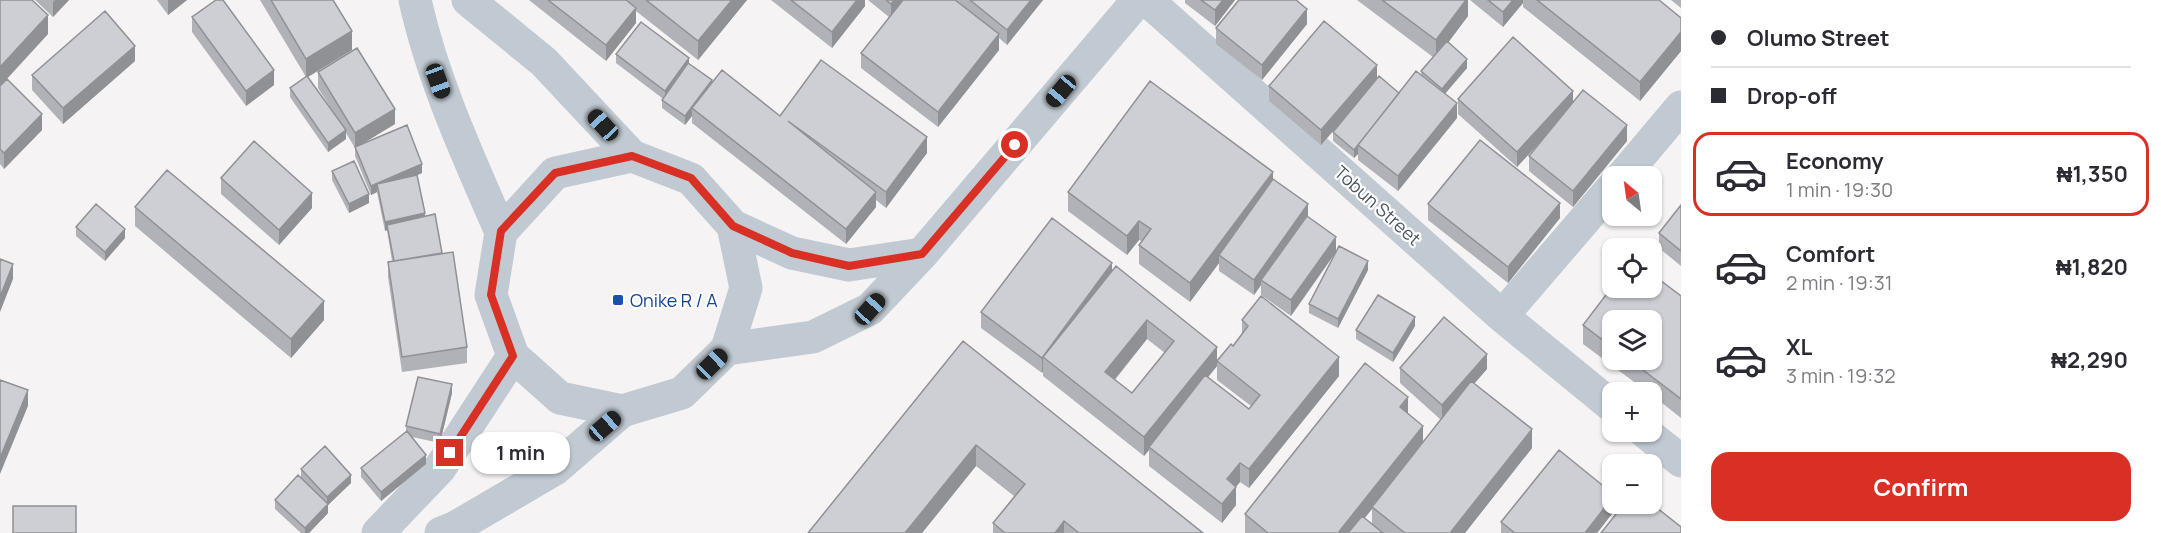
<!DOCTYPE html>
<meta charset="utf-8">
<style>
body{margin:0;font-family:Manrope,sans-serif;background:#f7f7f7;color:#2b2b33;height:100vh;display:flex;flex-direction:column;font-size:22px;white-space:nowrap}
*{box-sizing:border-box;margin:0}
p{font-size:20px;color:#7c7c81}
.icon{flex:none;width:33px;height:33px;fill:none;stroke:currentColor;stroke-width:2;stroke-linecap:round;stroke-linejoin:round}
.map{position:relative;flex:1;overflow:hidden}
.side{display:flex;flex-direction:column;background:#fff;width:480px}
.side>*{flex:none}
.banner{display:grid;align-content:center;height:132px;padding:0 30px;background:#fff}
.needle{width:39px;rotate:331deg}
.tools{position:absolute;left:1602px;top:166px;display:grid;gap:12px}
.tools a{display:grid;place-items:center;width:60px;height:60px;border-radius:12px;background:#fff;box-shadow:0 2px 4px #0004;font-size:30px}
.end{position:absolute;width:27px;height:27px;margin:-14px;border:8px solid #d93025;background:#fff;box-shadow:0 0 0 3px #fff}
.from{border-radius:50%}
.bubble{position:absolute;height:42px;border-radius:18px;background:#fff;box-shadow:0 2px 4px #0004;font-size:20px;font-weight:700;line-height:42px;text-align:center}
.car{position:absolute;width:18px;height:36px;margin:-18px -9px;border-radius:8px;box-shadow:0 0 4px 2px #0007;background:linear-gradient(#222 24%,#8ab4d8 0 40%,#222 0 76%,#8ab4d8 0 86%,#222 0)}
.banner b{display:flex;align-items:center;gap:21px;height:57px;font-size:22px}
.banner b+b{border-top:2px solid #e1e1e2}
.banner i{width:15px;height:15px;background:#2b2b33}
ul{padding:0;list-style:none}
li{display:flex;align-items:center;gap:18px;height:84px;margin:0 12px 9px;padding:0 18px;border:3px solid transparent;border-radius:18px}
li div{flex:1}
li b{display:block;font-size:22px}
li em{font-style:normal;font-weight:700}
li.selected{border-color:#d93025}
li>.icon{width:54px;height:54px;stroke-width:1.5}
.action{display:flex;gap:12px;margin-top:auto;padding:12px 30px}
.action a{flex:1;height:69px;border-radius:18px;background:#d93025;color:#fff;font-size:24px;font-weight:700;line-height:69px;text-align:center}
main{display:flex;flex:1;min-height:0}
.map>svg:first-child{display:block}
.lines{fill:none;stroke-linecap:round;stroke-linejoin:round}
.minor{stroke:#c1cad2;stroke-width:33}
.wall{fill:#b0b2b7;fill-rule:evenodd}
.shaded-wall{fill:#909195}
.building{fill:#cdcfd5;stroke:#909195;stroke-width:1.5;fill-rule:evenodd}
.route{stroke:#d93025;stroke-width:8}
.transit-dot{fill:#1a4fb4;stroke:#fff;stroke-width:2}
.labels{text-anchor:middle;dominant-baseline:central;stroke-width:4.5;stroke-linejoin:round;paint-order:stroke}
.street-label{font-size:18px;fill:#4a5661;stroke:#fff}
.transit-label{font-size:18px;fill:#164399;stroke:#fff;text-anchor:start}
</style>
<main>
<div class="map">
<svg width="1681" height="533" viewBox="0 0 1681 533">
<rect width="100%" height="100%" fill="#f5f3f3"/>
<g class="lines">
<!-- minor -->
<path class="minor" d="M415,0C433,81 468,156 501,232
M468,0L544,62L632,156
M1147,0L1502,316L1612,406
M1622,177L1681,107
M733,226L792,253L849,265L922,254
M1502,316L1612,188
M727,349L746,288L733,226L691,179L632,156L555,173L501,232L491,295L513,356L560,398L622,411L682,393L727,349L813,337L870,309L922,254L1138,0
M1645,432L1681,461
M378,533L440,468L513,356
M441,533L456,527L555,469L622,411"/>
</g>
<!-- wall -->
<path class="wall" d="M0,0L48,34L7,79L42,130L4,169L0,164Z
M35,0H69L53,17Z
M157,0H187L168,15Z
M260,0H333L352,50L308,77L334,113L318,88V72L395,124L364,143L422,173L417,175L425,217L435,214L442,254L467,347V363L402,372L388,277V262L392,261L387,230L385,231L377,192L371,195L355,156V148L346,133V139L328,152L290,97V88L306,77Z
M529,0H747L698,60L636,11V23L606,61Z
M771,0H865V6L832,48Z
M868,0H1043L1007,45L999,38V50L938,127L861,68V53L889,17Z
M1185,0H1235L1215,26L1185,3Z
M1357,0H1468V16L1448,42L1467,68L1445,94L1457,118L1398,191L1358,160V154L1354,158L1333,141V132L1336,128L1321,145L1269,101V86L1377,79L1399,93L1421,75V71L1433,57Z
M1470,0H1659L1681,18V51L1640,101L1523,7V3L1503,27Z
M1671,0H1681V8Z
M192,17L274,85L246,106L192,32Z
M1307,24L1262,80L1216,44V28Z
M616,54L689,64L712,83L780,116L927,153L886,208L876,200V207L846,244L692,123V116L685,125L662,108V98L616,63Z
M135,61L63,124L32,90V75Z
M1458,99L1573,103L1627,141L1573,207L1529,171V156L1548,133L1517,167L1458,114Z
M332,171L369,203L349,213L332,180Z
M221,178L312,208L279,245L221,194Z
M1273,180L1308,204L1291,316L1261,295V285L1254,295L1219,271V263L1190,302L1139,264V245L1142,241L1139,240L1127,255L1068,211V192Z
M1428,204L1560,218L1508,283L1428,220Z
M1681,205V266L1659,248V233Z
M135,207L324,320L291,358L135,226Z
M76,227L125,238L105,261L76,236Z
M1368,270L1338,328L1309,313V304Z
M1112,271L1217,366L1208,377L1249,409L1251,406L1217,380V361L1233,346L1242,334V320L1339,376L1249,488L1240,482L1236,486V505L1222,523L1149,466V450L1144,456L1043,376V371L1042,373L981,328V312ZM1147,339L1165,353L1132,393L1115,380Z
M1681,296V418L1652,395V393H1649L1583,344V325ZM1612,321L1652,360H1612Z
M1415,326L1393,362L1356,339V330Z
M963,341L1203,533H993V523L1014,496L976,466L922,533H808Z
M1400,368L1487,369L1474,384L1532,448L1465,533H1245V514L1408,413L1423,443L1441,420L1400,383ZM1372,509V524L1364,518Z
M452,393L440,443L412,437L426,464L381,501L361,477V468L406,432V426Z
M301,469L351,483L328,505V513L309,533H301L275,509V500L301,478Z
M1615,504V510L1597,533H1501V522Z"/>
<!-- shaded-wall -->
<path class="shaded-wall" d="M55,0H69L53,17V2Z
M168,0H187L168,15Z
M732,0H747L698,60V41Z
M857,0H865V6L832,48V32Z
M894,0H907L891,19V4Z
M1031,0H1043L1007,45V30Z
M1223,0H1235L1215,26V10Z
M1466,0H1468V16L1436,59V40Z
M1513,0H1523V3L1503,27V12Z
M636,8V23L606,61V45Z
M1307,9V24L1262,80V65Z
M48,15V34L0,86V67Z
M352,31V50L306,78V59Z
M1681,32V51L1640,101V82Z
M999,34V50L938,127V112Z
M135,46V61L63,124V108Z
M689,58V67L665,100V91Z
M1467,59V68L1442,97V89Z
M1377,65V80L1321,145V130Z
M274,70V85L246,106V91Z
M712,80V89L692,108V116L685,125V116Z
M1573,91V106L1517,167V152Z
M1457,103V118L1398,191V176Z
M395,109V124L355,148V133Z
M42,114V130L4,169V153Z
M1627,125V141L1573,207V191Z
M346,130V139L328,152V143Z
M927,137V153L886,208V192Z
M1358,145V154L1354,158V150Z
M422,164V173L379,191L377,184V192L371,195V186Z
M1273,172V191L1219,255V263L1190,302V283Z
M876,192V207L846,244V229Z
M312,193V208L279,245V230Z
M369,194V203L349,213V204Z
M1560,203V218L1508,283V267Z
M1308,204V219L1261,280V285L1254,295V280Z
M425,213V222L387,225V230L385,231V222Z
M1139,221V240L1127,255V236Z
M125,229V238L105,261V252Z
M1336,237V252L1291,316V300Z
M1368,261V270L1338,328V319Z
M1112,263V278L1043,357V371L1042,373V358Z
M13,264V279L0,312V297Z
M324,301V320L291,358V339Z
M1415,317V326L1393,362V353Z
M1147,320V339L1105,391V372Z
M1217,347V366L1151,448L1149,447V450L1144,456V437Z
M1487,354V369L1442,420V405Z
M1339,357V376L1249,488V469Z
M452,384V393L440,443V434Z
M28,390V406L0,474V458Z
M1408,397V416L1400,407Z
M1423,426V445L1372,507V509L1353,533H1338Z
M1532,429V448L1465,533H1450Z
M976,445V466L922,533H905Z
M426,455V464L381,501V492Z
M1240,463V482L1227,498V479Z
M351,475V483L328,505V513L309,533H305V528L327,505V497Z
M1236,487V505L1222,523V504Z
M1612,498V504H1615V510L1597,533H1585Z
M1064,521V533H1055Z"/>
<!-- building -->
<path class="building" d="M0,0H32L48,15L0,67Z
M216,0H223L274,70L246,91L192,17Z
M271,0H333L352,31L306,59Z
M548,0H626L636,8L606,45Z
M646,0H732L698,41Z
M791,0H857L832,32Z
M886,0H894L891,4Z
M903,0H955L999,34L938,112L861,53Z
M970,0H1031L1007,30Z
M1201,0H1223L1215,10Z
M1239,0H1296L1307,9L1262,65L1216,28Z
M1382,0H1466L1436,40Z
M1488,0H1513L1503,12Z
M1537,0H1659L1681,18V32L1640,82Z
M105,11L135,46L63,108L32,75Z
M1324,21L1377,65L1321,130L1269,86Z
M641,22L689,58L665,91L616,54Z
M1513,37L1573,91L1517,152L1458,99Z
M1447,41L1467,59L1442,89L1421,71Z
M357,48L395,109L355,133L318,72Z
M821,60L927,137L886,192L788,121L876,192L846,229L692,108L722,70L780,116Z
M688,63L712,80L685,116L662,100Z
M1416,71L1457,103L1398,176L1358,145Z
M307,76L346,130L328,143L290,88Z
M1379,76L1399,93L1354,150L1333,132Z
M7,79L42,114L4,153L0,149V86Z
M1150,81L1273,172L1190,283L1139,245L1151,229L1139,221L1127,236L1068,192Z
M1583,90L1627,125L1573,191L1529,156Z
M407,125L422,164L371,186L355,147Z
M1480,140L1560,203L1508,267L1428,204Z
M254,141L312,193L279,230L221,178Z
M354,161L369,194L349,204L332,171Z
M167,170L324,301L291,339L135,207Z
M417,175L425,213L385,222L377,184Z
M1273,179L1308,204L1254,280L1219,255Z
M96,204L125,229L105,252L76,227Z
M1681,205V251L1659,233Z
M435,214L442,253L394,261L387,225Z
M1307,216L1336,237L1291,300L1261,280Z
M1052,218L1112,263L1042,358L981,312Z
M1339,246L1368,261L1338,319L1309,304Z
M453,252L467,347L402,357L388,262Z
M0,259L13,264L0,297Z
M1116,266L1217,347L1144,437L1043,357ZM1147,320L1174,341L1132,393L1105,372Z
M1652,274L1681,296V399L1630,360H1652V321H1612V347L1583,325L1612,287V288H1652Z
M1378,295L1415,317L1393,353L1356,330Z
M1261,296L1339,357L1249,469L1240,463L1227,479L1236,487L1222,504L1149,447L1205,375L1249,409L1260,395L1217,361L1231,344L1233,346L1248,326L1242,320Z
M1444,317L1487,354L1442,405L1400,368Z
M963,341L1203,533H1079L1064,521L1055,533H1005L993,523L1025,484L976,445L905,533H808Z
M1365,363L1408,397L1400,407L1423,426L1338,533H1268L1245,514Z
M418,377L452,384L440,434L406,426Z
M0,380L28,390L0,458Z
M1471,381L1532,429L1450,533H1405L1372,507Z
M407,431L426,455L381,492L361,468Z
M325,446L351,475L327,497L301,469Z
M1559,450L1612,493V498L1585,533H1515L1501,522Z
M298,475L328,504L305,528L275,500Z
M1624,504H1652L1681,527V533H1601Z
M13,506H76V533H13Z
M1362,516L1383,533H1348Z"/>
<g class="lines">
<!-- route -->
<path class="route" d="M450,453L513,356L491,295L501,231L555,173L632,156L691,178L733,226L792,253L849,266L922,254L1015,145"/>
</g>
<!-- markers -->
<rect class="transit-dot" x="612" y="294" width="12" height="12" rx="3"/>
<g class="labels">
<!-- street labels -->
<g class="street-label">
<text transform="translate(1378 205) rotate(42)">Tobun Street</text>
</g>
<!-- transit labels -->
<g class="transit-label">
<text x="630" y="300">Onike R / A</text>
</g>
</g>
</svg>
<div class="tools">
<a><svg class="needle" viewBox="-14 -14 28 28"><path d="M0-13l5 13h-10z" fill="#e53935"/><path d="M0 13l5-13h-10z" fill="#7c7c81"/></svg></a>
<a><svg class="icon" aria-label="locate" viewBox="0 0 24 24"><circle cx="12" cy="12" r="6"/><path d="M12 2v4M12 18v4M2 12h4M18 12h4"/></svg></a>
<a><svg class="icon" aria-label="layers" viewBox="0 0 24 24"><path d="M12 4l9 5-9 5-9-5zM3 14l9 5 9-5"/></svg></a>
<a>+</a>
<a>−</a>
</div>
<i class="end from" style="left:1015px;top:145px"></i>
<i class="end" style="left:450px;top:453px"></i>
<div class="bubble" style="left:471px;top:432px;width:99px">1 min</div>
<i class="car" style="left:438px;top:81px;rotate:160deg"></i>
<i class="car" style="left:1061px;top:91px;rotate:220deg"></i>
<i class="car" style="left:603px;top:125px;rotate:317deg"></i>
<i class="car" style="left:870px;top:309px;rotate:42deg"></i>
<i class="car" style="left:712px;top:364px;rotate:46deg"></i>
<i class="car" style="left:605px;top:426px;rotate:49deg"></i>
</div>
<section class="side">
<div class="banner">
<b><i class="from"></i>Olumo Street</b>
<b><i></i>Drop-off</b>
</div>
<ul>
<li class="selected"><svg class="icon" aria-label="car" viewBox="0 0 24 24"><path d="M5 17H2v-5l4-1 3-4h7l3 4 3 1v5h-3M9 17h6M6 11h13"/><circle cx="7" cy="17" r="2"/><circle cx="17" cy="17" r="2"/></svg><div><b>Economy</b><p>1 min · 19:30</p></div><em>₦1,350</em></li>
<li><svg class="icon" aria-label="car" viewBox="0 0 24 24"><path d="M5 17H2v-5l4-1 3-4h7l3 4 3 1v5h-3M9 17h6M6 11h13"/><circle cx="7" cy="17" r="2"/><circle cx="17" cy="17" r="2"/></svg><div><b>Comfort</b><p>2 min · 19:31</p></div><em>₦1,820</em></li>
<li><svg class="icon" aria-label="car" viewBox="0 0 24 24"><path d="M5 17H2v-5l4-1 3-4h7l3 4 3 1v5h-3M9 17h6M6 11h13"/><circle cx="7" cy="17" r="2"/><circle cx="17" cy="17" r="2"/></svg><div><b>XL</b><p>3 min · 19:32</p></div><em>₦2,290</em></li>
</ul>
<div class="action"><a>Confirm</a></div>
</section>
</main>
